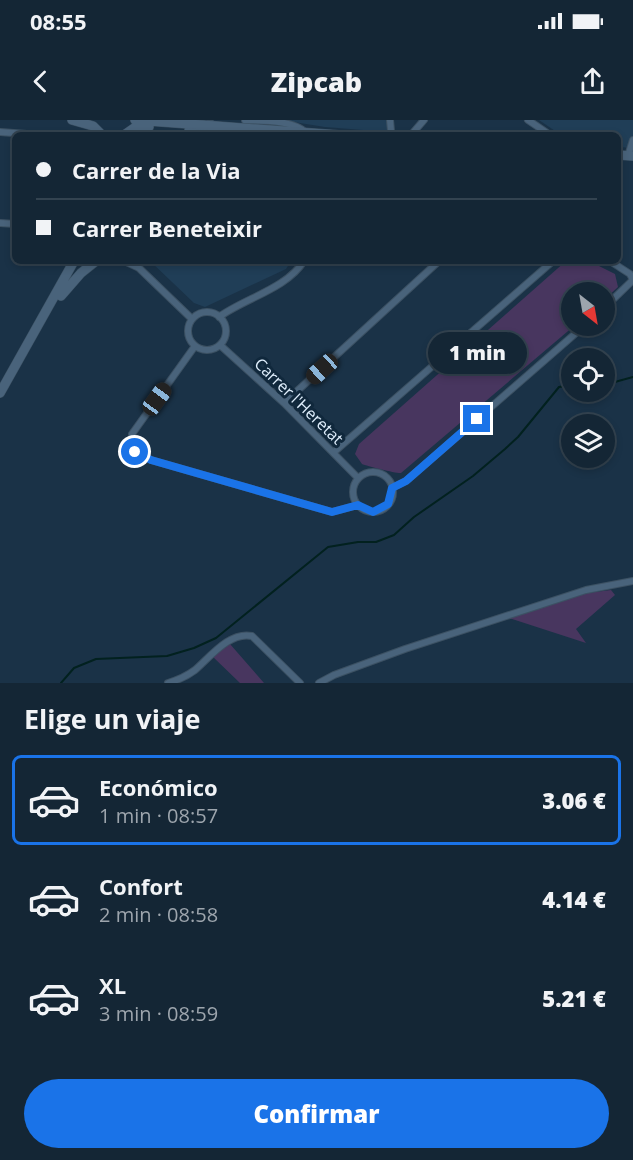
<!DOCTYPE html>
<html lang="es">
<meta charset="utf-8">
<style>
body{margin:0;font-family:"Open Sans",sans-serif;background:#213241;color:#f1f3f6;height:100vh;display:flex;flex-direction:column;font-size:22px;white-space:nowrap}
*{box-sizing:border-box;margin:0}
p{font-size:20px;color:#9da5ad}
.icon{flex:none;width:33px;height:33px;fill:none;stroke:currentColor;stroke-width:2;stroke-linecap:round;stroke-linejoin:round}
.map{position:relative;height:563px;overflow:hidden}
.sheet{display:flex;flex-direction:column;background:#142635;flex:1}
.sheet>*{flex:none}
.top-card{position:absolute;left:12px;top:12px;width:609px;height:132px;border-radius:9px;box-shadow:0 3px 9px #0003,0 0 0 2px #334350;display:grid;align-content:center;height:132px;padding:0 24px;background:#142635}
.needle{width:39px;rotate:149deg}
.tools{position:absolute;left:561px;top:162px;display:grid;gap:12px}
.tools a{display:grid;place-items:center;width:54px;height:54px;border-radius:50%;background:#142635;box-shadow:0 3px 9px #0003,0 0 0 2px #334350;font-size:30px}
.end{position:absolute;width:27px;height:27px;margin:-14px;border:8px solid #1a73e8;background:#fff;box-shadow:0 0 0 3px #fff}
.from{border-radius:50%}
.bubble{position:absolute;height:42px;border-radius:21px;background:#142635;box-shadow:0 3px 9px #0003,0 0 0 2px #334350;font-size:20px;font-weight:800;line-height:42px;text-align:center}
.car{position:absolute;width:18px;height:36px;margin:-18px -9px;border-radius:8px;box-shadow:0 0 4px 2px #0007;background:linear-gradient(#222 24%,#8ab4d8 0 40%,#222 0 76%,#8ab4d8 0 86%,#222 0)}
.top-card b{display:flex;align-items:center;gap:21px;height:57px;font-size:22px}
.top-card b+b{border-top:2px solid #334350}
.top-card i{width:15px;height:15px;background:#f1f3f6}
ul{padding:0;list-style:none}
li{display:flex;align-items:center;gap:18px;height:90px;margin:0 12px 9px;padding:0 12px;border:3px solid transparent;border-radius:9px}
li div{flex:1}
li b{display:block;font-size:22px}
li em{font-style:normal;font-weight:800}
li.active{border-color:#1a73e8}
li>.icon{width:54px;height:54px;stroke-width:1.5}
h2{padding:0 24px;font-size:27px;line-height:72px}
.cta{display:flex;gap:12px;margin-top:auto;padding:12px 24px}
.cta a{flex:1;height:69px;border-radius:36px;background:#1a73e8;color:#fff;font-size:24px;font-weight:800;line-height:69px;text-align:center}
.status{display:flex;justify-content:space-between;align-items:center;height:42px;padding:0 30px;background:#142635;direction:ltr}
.status svg{height:16px;fill:currentColor}
header{display:flex;justify-content:space-between;align-items:center;height:78px;padding:0 24px;background:#142635;font-size:27px;font-weight:800}
.map>svg:first-child{display:block}
.built{fill:#203e57}
.green{fill:#48365f}
.lines{fill:none;stroke-linecap:round;stroke-linejoin:round}
.stream{stroke:#02211f;stroke-width:2}
.secondary-tunnel{stroke:#384e62;stroke-width:9;stroke-dasharray:9 4.5;stroke-linecap:butt}
.street-casing{stroke:#3c5163;stroke-width:8}
.secondary-casing{stroke:#3c5163;stroke-width:10}
.street{stroke:#49637b;stroke-width:6}
.secondary{stroke:#49637b;stroke-width:9}
.route{stroke:#1a73e8;stroke-width:8}
.labels{text-anchor:middle;dominant-baseline:central;stroke-width:6;stroke-linejoin:round;paint-order:stroke}
.street-label{font-size:16px;fill:#e0effd;stroke:#10283c}
</style>
<div class="status"><b>08:55</b><svg viewBox="0 0 49 12"><path d="M0 12V9h3v3zM5 12V6h3v6zM10 12V3h3v9zM15 12V0h3v12zM26 1h20v11H26zM47 4h2v5h-2z"/></svg></div>
<header><svg class="icon" aria-label="back" viewBox="0 0 24 24"><path d="M15 5l-7 7 7 7"/></svg>Zipcab<svg class="icon" aria-label="share" viewBox="0 0 24 24"><path d="M12 15V3M7 8l5-5 5 5M5 13v7h14v-7"/></svg></header>
<div class="map">
<svg width="633" height="563" viewBox="0 0 633 563">
<rect width="100%" height="100%" fill="#1a3247"/>
<!-- built -->
<path class="built" d="M281,0H388V12L325,7Z
M539,0H633V28L618,27V15H561Z
M150,141H291L286,149L205,187L194,183Z"/>
<!-- green -->
<path class="green" d="M566,141H589L615,154L618,167L605,179L604,172H572V206H574L401,353C398,354 367,346 362,344L355,334L359,324Z
M611,470L615,475L576,509L586,523L509,498L587,473Z
M230,524L264,563H240L212,536Z"/>
<g class="lines">
<!-- stream -->
<path class="stream" d="M604,265L633,257
M61,563L74,548L96,539L167,536L194,528L216,518L328,427L358,422H376L394,415L414,397L473,356L505,329L518,317L559,267L572,265"/>
<!-- secondary-tunnel -->
<path class="secondary-tunnel" d="M201,15L213,0"/>
<defs>
<path id="street" d="M245,0C264,1 292,0 305,12
M390,0L391,11
M528,0L550,15
M188,9L260,15
M0,12L40,15
M411,15L424,0
M628,36L633,20
M0,103L15,104
M124,141L139,148
M136,141L139,148L192,199
M604,188L633,160L630,154L610,141
M188 211a19 19 0 1 1 38 0a19 19 0 1 1-38 0Z
M219,197C245,178 286,169 304,141
M220,225L284,283L358,358
M195,226L132,314L135,332L151,340L332,392L358,385
M284,283L439,141
M334,332L553,141
M353 372a20 20 0 1 1 40 0a20 20 0 1 1-40 0Z
M392,368L406,361L584,206
M168,563C178,560 187,556 195,550C210,537 230,511 252,516L300,563
M319,563L334,555L405,529L586,470L633,461"/>
<path id="secondary" d="M72,0L93,6L102,15
M135,0L339,15
M124,15L137,6L149,7
M618,35L633,36
M61,176L81,153L96,141
M0,273L74,141"/>
</defs>
<!-- street casing -->
<use href="#street" class="street-casing"/>
<!-- secondary casing -->
<use href="#secondary" class="secondary-casing"/>
<!-- street -->
<use href="#street" class="street"/>
<!-- secondary -->
<use href="#secondary" class="secondary"/>
</g>
<g class="lines">
<!-- route -->
<path class="route" d="M135,332L151,340L332,392L358,385L373,392L388,384L392,368L406,361L477,299"/>
</g>
<g class="labels">
<!-- street labels -->
<g class="street-label">
<text transform="translate(299 281) rotate(44)">Carrer l'Heretat</text>
</g>
</g>
</svg>
<div class="tools">
<a><svg class="needle" viewBox="-14 -14 28 28"><path d="M0-13l5 13h-10z" fill="#e53935"/><path d="M0 13l5-13h-10z" fill="#9da5ad"/></svg></a>
<a><svg class="icon" aria-label="locate" viewBox="0 0 24 24"><circle cx="12" cy="12" r="6"/><path d="M12 2v4M12 18v4M2 12h4M18 12h4"/></svg></a>
<a><svg class="icon" aria-label="layers" viewBox="0 0 24 24"><path d="M12 4l9 5-9 5-9-5zM3 14l9 5 9-5"/></svg></a>
</div>
<i class="end from" style="left:135px;top:332px"></i>
<i class="end" style="left:477px;top:299px"></i>
<div class="bubble" style="left:428px;top:212px;width:99px">1 min</div>
<i class="car" style="left:322px;top:249px;rotate:228deg"></i>
<i class="car" style="left:157px;top:279px;rotate:36deg"></i>
<div class="top-card">
<b><i class="from"></i>Carrer de la Via</b>
<b><i></i>Carrer Beneteixir</b>
</div>
</div>
<section class="sheet">
<h2>Elige un viaje</h2>
<ul>
<li class="active"><svg class="icon" aria-label="car" viewBox="0 0 24 24"><path d="M5 17H2v-5l4-1 3-4h7l3 4 3 1v5h-3M9 17h6M6 11h13"/><circle cx="7" cy="17" r="2"/><circle cx="17" cy="17" r="2"/></svg><div><b>Económico</b><p>1 min · 08:57</p></div><em>3.06 €</em></li>
<li><svg class="icon" aria-label="car" viewBox="0 0 24 24"><path d="M5 17H2v-5l4-1 3-4h7l3 4 3 1v5h-3M9 17h6M6 11h13"/><circle cx="7" cy="17" r="2"/><circle cx="17" cy="17" r="2"/></svg><div><b>Confort</b><p>2 min · 08:58</p></div><em>4.14 €</em></li>
<li><svg class="icon" aria-label="car" viewBox="0 0 24 24"><path d="M5 17H2v-5l4-1 3-4h7l3 4 3 1v5h-3M9 17h6M6 11h13"/><circle cx="7" cy="17" r="2"/><circle cx="17" cy="17" r="2"/></svg><div><b>XL</b><p>3 min · 08:59</p></div><em>5.21 €</em></li>
</ul>
<div class="cta"><a>Confirmar</a></div>
</section>
